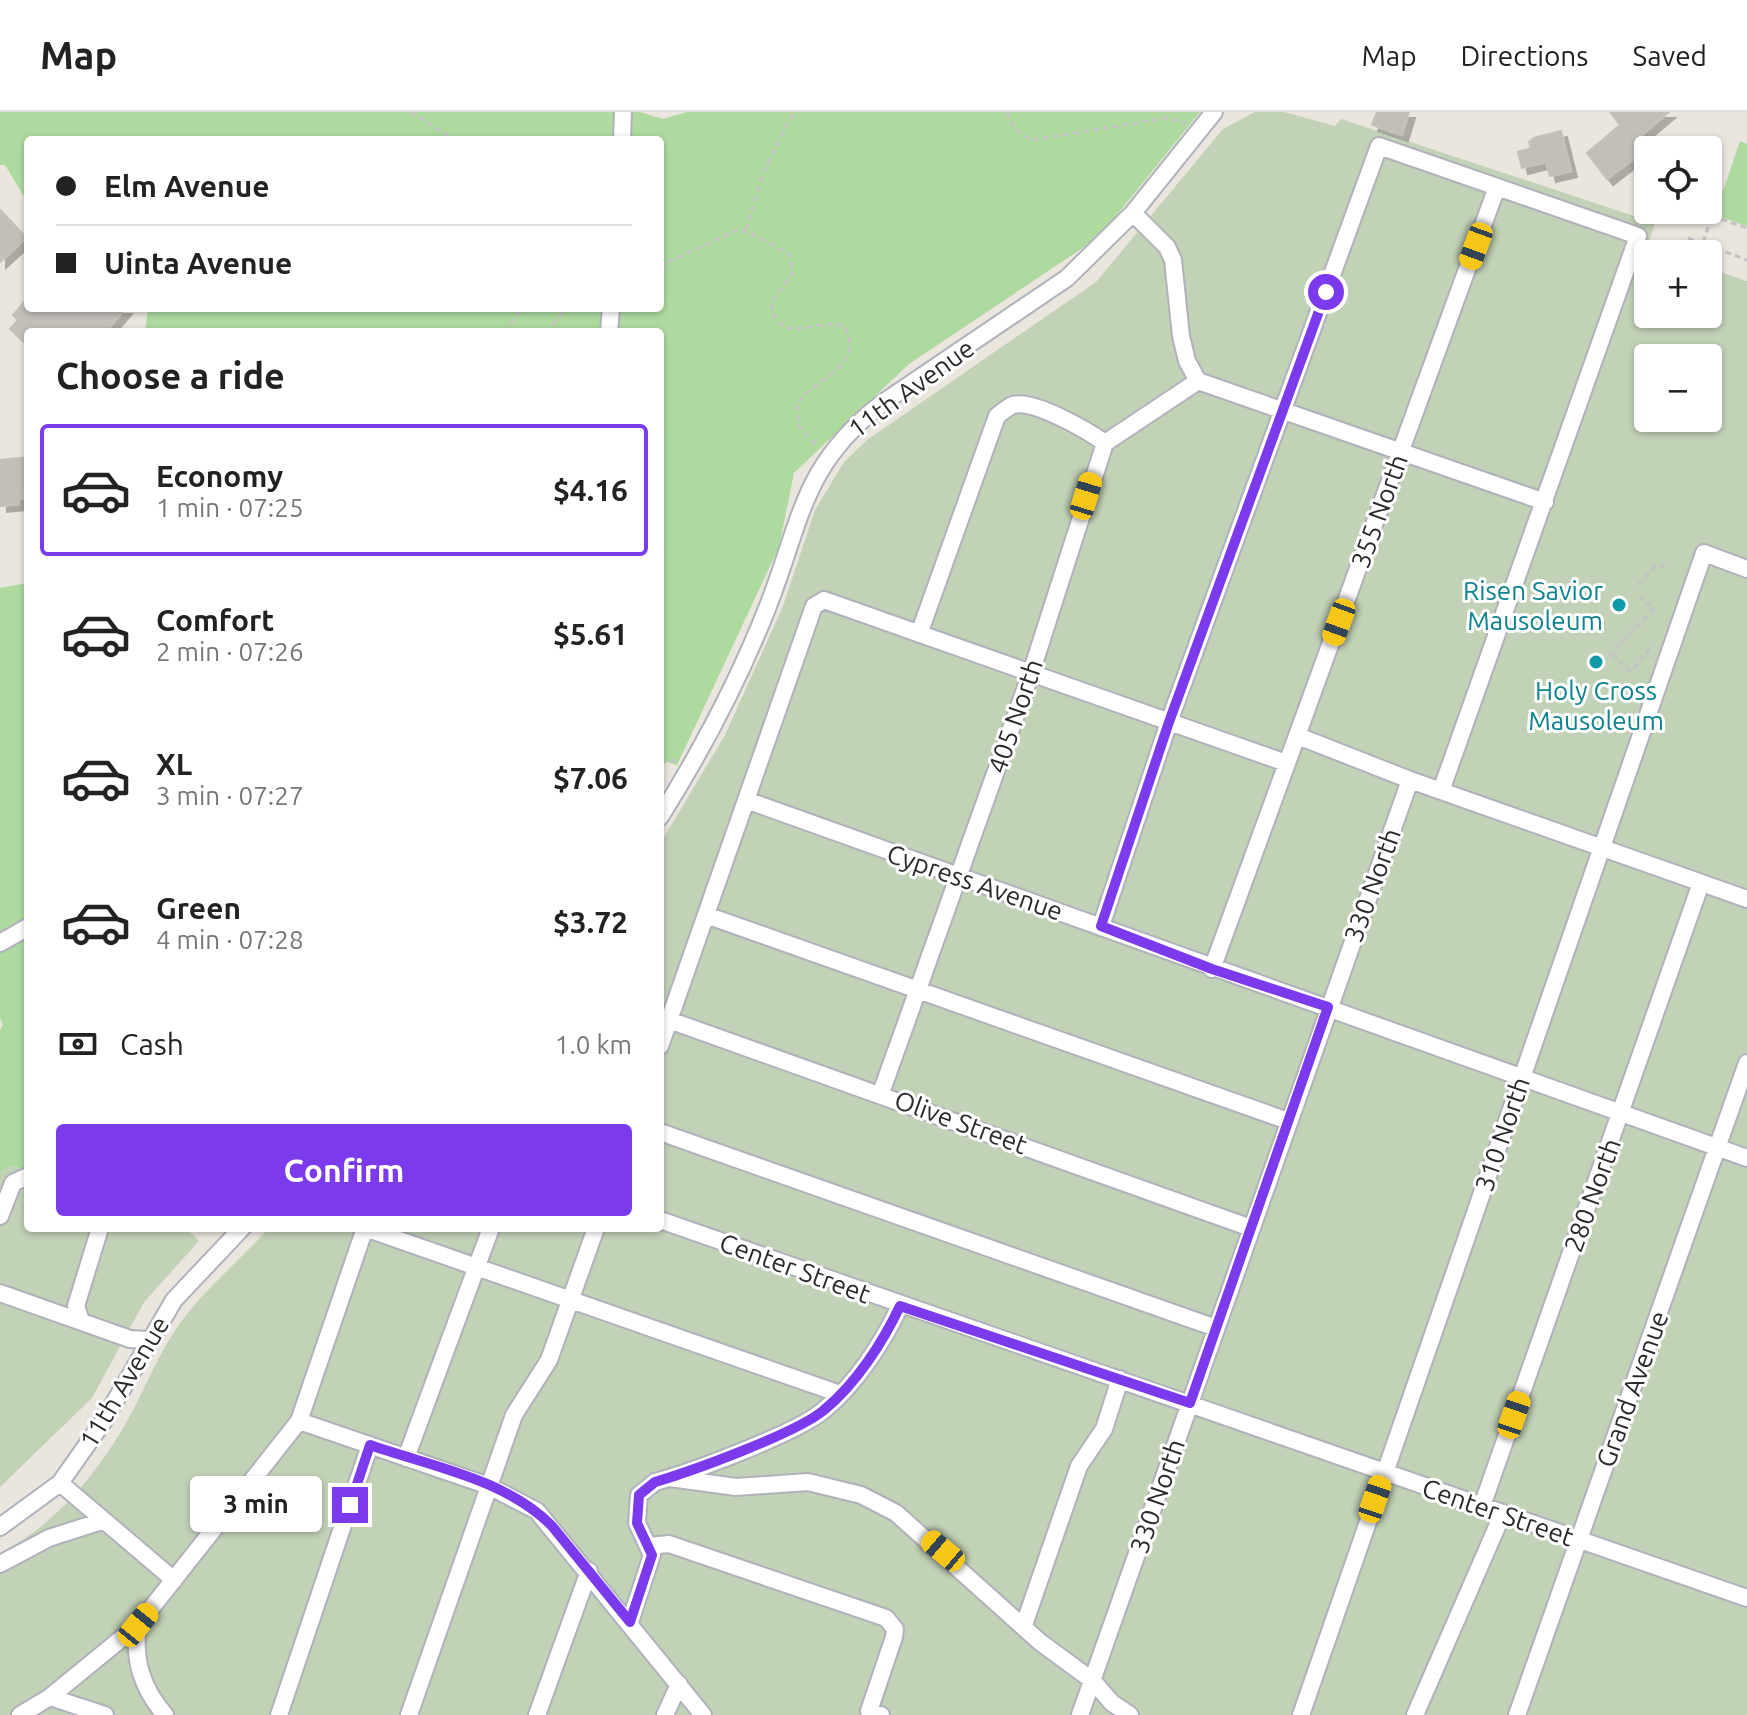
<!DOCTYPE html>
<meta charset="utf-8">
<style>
body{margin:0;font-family:Ubuntu,sans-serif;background:#f2f2f2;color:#222;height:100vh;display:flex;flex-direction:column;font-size:30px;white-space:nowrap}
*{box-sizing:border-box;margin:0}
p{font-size:26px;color:#767676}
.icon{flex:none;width:44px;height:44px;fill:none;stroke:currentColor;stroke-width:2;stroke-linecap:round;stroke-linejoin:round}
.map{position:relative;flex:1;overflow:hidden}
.drawer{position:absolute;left:24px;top:216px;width:640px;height:904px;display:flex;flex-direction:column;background:#fff;border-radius:8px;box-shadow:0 2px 6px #0004}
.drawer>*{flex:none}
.guide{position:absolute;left:24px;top:24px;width:640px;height:176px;border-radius:8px;box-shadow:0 2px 6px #0004;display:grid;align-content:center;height:176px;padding:0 32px;background:#fff}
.tools{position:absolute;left:1634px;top:24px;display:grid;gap:16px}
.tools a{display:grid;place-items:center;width:88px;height:88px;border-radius:8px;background:#fff;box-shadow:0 2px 6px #0004;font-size:40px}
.end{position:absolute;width:36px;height:36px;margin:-18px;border:10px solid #7c3aed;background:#fff;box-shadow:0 0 0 4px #fff}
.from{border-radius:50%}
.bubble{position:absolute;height:56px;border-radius:8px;background:#fff;box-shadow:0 2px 6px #0004;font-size:26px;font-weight:600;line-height:56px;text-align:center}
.car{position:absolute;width:24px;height:48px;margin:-24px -12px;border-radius:10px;box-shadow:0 0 6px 2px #0007;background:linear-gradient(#f5c518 24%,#345 0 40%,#f5c518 0 76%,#345 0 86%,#f5c518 0)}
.guide b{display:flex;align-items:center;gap:28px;height:76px;font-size:30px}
.guide b+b{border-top:2px solid #e0e0e0}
.guide i{width:20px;height:20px;background:#222}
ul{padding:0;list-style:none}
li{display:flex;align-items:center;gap:24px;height:132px;margin:0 16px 12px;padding:0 16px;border:4px solid transparent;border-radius:8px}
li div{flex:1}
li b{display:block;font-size:30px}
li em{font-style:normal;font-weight:600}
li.current{border-color:#7c3aed}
li>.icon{width:72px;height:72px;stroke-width:1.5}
h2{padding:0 32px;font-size:36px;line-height:96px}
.pay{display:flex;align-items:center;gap:20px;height:88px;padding:0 32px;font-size:30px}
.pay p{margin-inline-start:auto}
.button{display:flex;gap:16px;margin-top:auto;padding:16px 32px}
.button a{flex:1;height:92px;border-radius:8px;background:#7c3aed;color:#fff;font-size:32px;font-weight:600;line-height:92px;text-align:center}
header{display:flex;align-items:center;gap:48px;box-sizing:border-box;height:112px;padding:0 40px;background:#fff;border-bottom:2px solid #e0e0e0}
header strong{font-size:38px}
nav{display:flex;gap:44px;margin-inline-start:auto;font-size:28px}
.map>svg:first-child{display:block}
.green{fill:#aedaa0}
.cemetery{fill:#c1d2b6;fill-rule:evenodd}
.building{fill:#c2bfb9;stroke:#c5c1b7;stroke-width:2;filter:url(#shadow)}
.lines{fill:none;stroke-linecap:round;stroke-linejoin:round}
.minor-casing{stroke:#b0b2bb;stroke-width:20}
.path{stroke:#c3c3c3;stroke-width:3;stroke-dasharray:6 4;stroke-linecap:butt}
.minor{stroke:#fff;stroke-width:16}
.route{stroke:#7c3aed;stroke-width:10}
.culture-dot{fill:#0f9aa8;stroke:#fff;stroke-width:3}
.labels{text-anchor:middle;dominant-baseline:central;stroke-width:6;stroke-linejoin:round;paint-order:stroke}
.street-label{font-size:26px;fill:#292929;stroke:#fff}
.culture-label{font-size:26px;fill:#0d838f;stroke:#fff;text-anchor:end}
</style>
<header>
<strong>Map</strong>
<nav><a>Map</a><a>Directions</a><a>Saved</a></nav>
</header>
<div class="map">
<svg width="1747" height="1603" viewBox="0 0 1747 1603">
<defs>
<filter id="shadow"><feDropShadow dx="6" dy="6" stdDeviation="0" flood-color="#0004"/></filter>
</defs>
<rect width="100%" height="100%" fill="#eae5dd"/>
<!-- green -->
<path class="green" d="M0,0H640L663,7L687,0H1200L1099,125L909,252L794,361L779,435L677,653L660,648V220H145L148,196H660V28H28V91L5,53H0Z
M1740,29L1747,32V114L1715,103Z
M28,471V1058L9,1054L0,1062V918L3,913L0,906V476Z"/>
<!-- cemetery -->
<path class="cemetery" d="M1255,0H1284L1335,14L1341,7L1655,111L1647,136L1665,142H1648V202H1708V156L1747,169V1603H0V1441C54,1414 96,1363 126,1311C143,1281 155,1249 174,1220C200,1180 238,1151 269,1116H660V732L725,623L783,494L815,398L844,350L867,328L1096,170L1223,17ZM1648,246H1708V306H1648Z
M9,1054L28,1058V1116H186L199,1129L144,1190L92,1286L0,1375V1062Z"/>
<!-- building -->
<path class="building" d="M1377,0H1409L1402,23L1372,13Z
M1610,0H1669L1637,27L1645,38L1607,67L1587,41L1620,13Z
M1561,19L1571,59L1550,64L1546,50L1522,56L1518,40L1531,36L1529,30L1534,26Z
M0,98L26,126L0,150Z
M26,188L28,196H126L105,220H28V233L10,217L18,208L13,203Z
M28,345V378L23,379L24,386L19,387V392L1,394L0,348Z"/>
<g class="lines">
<defs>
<path id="minor" d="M622,28L623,0
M1133,101L1167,135L1173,148L1181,224L1187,249L1198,269
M609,220L611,196
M1198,269L1545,390
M919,522L997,304C1002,300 1008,295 1013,293C1034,287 1088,319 1105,331
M1298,624L1410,668L1747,787
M746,688C1079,808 1414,926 1747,1046
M660,705C702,638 739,568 768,494C802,407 802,354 881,292L1067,166L1133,101L1214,0
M706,803L1288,1009
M1101,814L1169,610L1379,34L1638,124L1441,679
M0,831L28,815
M1212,857L1497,75
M669,908L1251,1116
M660,934L814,494L824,488L1286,651
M881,981L1031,561L1105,331L1198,269
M660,1020L1216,1216
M0,1104L13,1071L28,1064
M660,1108L1747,1486
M365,1116L840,1282
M0,1181L130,1227L148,1228
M81,1209L76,1194L100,1116
M299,1309L489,1374L537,1399L703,1603
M406,1346L491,1116
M670,1366L736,1375L808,1370L861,1383L896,1401L1040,1530L1093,1569L1112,1591L1130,1603
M60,1371L174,1468
M1482,1394L1701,771
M0,1415L60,1371L103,1310L174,1188L242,1116
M649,1434L669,1432L886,1506L895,1517L894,1525L869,1599L881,1603
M0,1452L49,1426L102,1409
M630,1510L652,1443L637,1411L639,1383L655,1370C692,1360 797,1321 824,1298C856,1272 883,1230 900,1194
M138,1513C133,1548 142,1576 165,1603
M1024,1513L1079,1354L1104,1317L1120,1267
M50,1585L105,1603
M20,1603L50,1585L138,1513L299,1309L365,1116
M279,1603L370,1333
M409,1603L514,1303L549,1248L596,1116
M537,1603L589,1459
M665,1603L679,1572
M1080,1603L1410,668
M1301,1603L1704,441L1747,457
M1415,1603L1503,1401
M1517,1603L1747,951"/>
</defs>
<!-- minor casing -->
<use href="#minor" class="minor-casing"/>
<!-- path -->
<path class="path" d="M410,0L455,28
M1008,0C1009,14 1020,21 1032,28L1167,6L1186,11
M1712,104L1747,116
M746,118L764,59L794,0
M1688,126L1747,148
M1703,130L1723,73
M660,154L737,118L751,121L789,142L793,162L772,189C773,239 822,203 845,215C866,257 814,264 797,293L798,313L817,334
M505,220L522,196
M546,220L567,196
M1638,473L1656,453L1670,455
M1612,542L1631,560L1653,533
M1608,544L1654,497L1640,485
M660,651L676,648"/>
<!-- minor -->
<use href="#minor" class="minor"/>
</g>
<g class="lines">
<!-- route -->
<path class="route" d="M350,1393L370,1333C430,1354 506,1367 552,1414L630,1510L652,1443L637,1411L639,1383L655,1370C692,1359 797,1321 824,1298C856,1272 883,1230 900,1194L1190,1291L1328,895L1212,857L1101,814L1169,610L1326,180"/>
</g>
<!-- markers -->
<g class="culture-dot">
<circle cx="1619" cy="493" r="8"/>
<circle cx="1596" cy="550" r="8"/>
</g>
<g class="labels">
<!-- street labels -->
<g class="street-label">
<text transform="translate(911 276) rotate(-36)">11th Avenue</text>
<text transform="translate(1379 399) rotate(-70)">355 North</text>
<text transform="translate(1015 604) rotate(-71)">405 North</text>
<text transform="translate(975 770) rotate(19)">Cypress Avenue</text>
<text transform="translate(1372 773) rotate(-70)">330 North</text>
<text transform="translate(961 1010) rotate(20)">Olive Street</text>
<text transform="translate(1502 1022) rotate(-71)">310 North</text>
<text transform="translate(1592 1083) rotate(-70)">280 North</text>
<text transform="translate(795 1156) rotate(20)">Center Street</text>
<text transform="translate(124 1270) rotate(-59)">11th Avenue</text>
<text transform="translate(1632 1277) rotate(-70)">Grand Avenue</text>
<text transform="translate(1157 1384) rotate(-71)">330 North</text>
<text transform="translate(1498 1400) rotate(19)">Center Street</text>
</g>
<!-- culture labels -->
<g class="culture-label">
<text x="1603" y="478">Risen Savior<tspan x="1603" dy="30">Mausoleum</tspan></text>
<text x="1596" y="578" text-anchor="middle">Holy Cross<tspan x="1596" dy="30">Mausoleum</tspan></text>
</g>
</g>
</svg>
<div class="tools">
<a><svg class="icon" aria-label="locate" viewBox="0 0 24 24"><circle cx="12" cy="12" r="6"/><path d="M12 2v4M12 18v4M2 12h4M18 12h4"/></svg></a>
<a>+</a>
<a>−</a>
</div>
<i class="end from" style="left:1326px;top:180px"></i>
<i class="end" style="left:350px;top:1393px"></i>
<div class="bubble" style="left:190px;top:1364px;width:132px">3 min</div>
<i class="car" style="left:1476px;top:134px;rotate:200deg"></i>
<i class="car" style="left:1086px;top:384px;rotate:17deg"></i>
<i class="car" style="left:1339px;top:510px;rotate:200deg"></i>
<i class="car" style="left:1514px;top:1303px;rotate:19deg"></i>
<i class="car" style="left:1375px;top:1387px;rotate:19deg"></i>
<i class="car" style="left:943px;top:1439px;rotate:310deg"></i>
<i class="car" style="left:138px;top:1513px;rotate:39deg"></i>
<div class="guide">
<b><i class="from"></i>Elm Avenue</b>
<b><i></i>Uinta Avenue</b>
</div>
<section class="drawer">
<h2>Choose a ride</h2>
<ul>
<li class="current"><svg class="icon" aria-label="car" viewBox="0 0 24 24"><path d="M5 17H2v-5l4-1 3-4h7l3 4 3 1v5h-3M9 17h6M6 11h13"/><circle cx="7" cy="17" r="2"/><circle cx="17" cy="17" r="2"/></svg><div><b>Economy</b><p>1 min · 07:25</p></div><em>$4.16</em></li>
<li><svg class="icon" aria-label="car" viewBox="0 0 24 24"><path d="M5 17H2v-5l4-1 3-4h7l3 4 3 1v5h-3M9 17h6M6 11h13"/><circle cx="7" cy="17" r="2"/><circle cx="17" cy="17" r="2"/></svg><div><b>Comfort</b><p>2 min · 07:26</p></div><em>$5.61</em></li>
<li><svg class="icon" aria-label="car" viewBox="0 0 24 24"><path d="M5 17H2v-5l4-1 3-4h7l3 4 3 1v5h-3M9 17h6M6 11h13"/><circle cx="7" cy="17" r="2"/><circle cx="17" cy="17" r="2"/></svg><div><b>XL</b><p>3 min · 07:27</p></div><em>$7.06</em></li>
<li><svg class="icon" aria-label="car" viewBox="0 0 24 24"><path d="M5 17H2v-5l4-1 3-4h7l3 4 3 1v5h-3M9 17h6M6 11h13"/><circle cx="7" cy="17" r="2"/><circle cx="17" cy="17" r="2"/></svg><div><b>Green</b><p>4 min · 07:28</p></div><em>$3.72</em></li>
</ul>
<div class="pay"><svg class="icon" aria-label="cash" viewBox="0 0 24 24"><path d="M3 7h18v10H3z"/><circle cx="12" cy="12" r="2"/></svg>Cash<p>1.0 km</p></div>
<div class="button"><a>Confirm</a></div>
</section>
</div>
